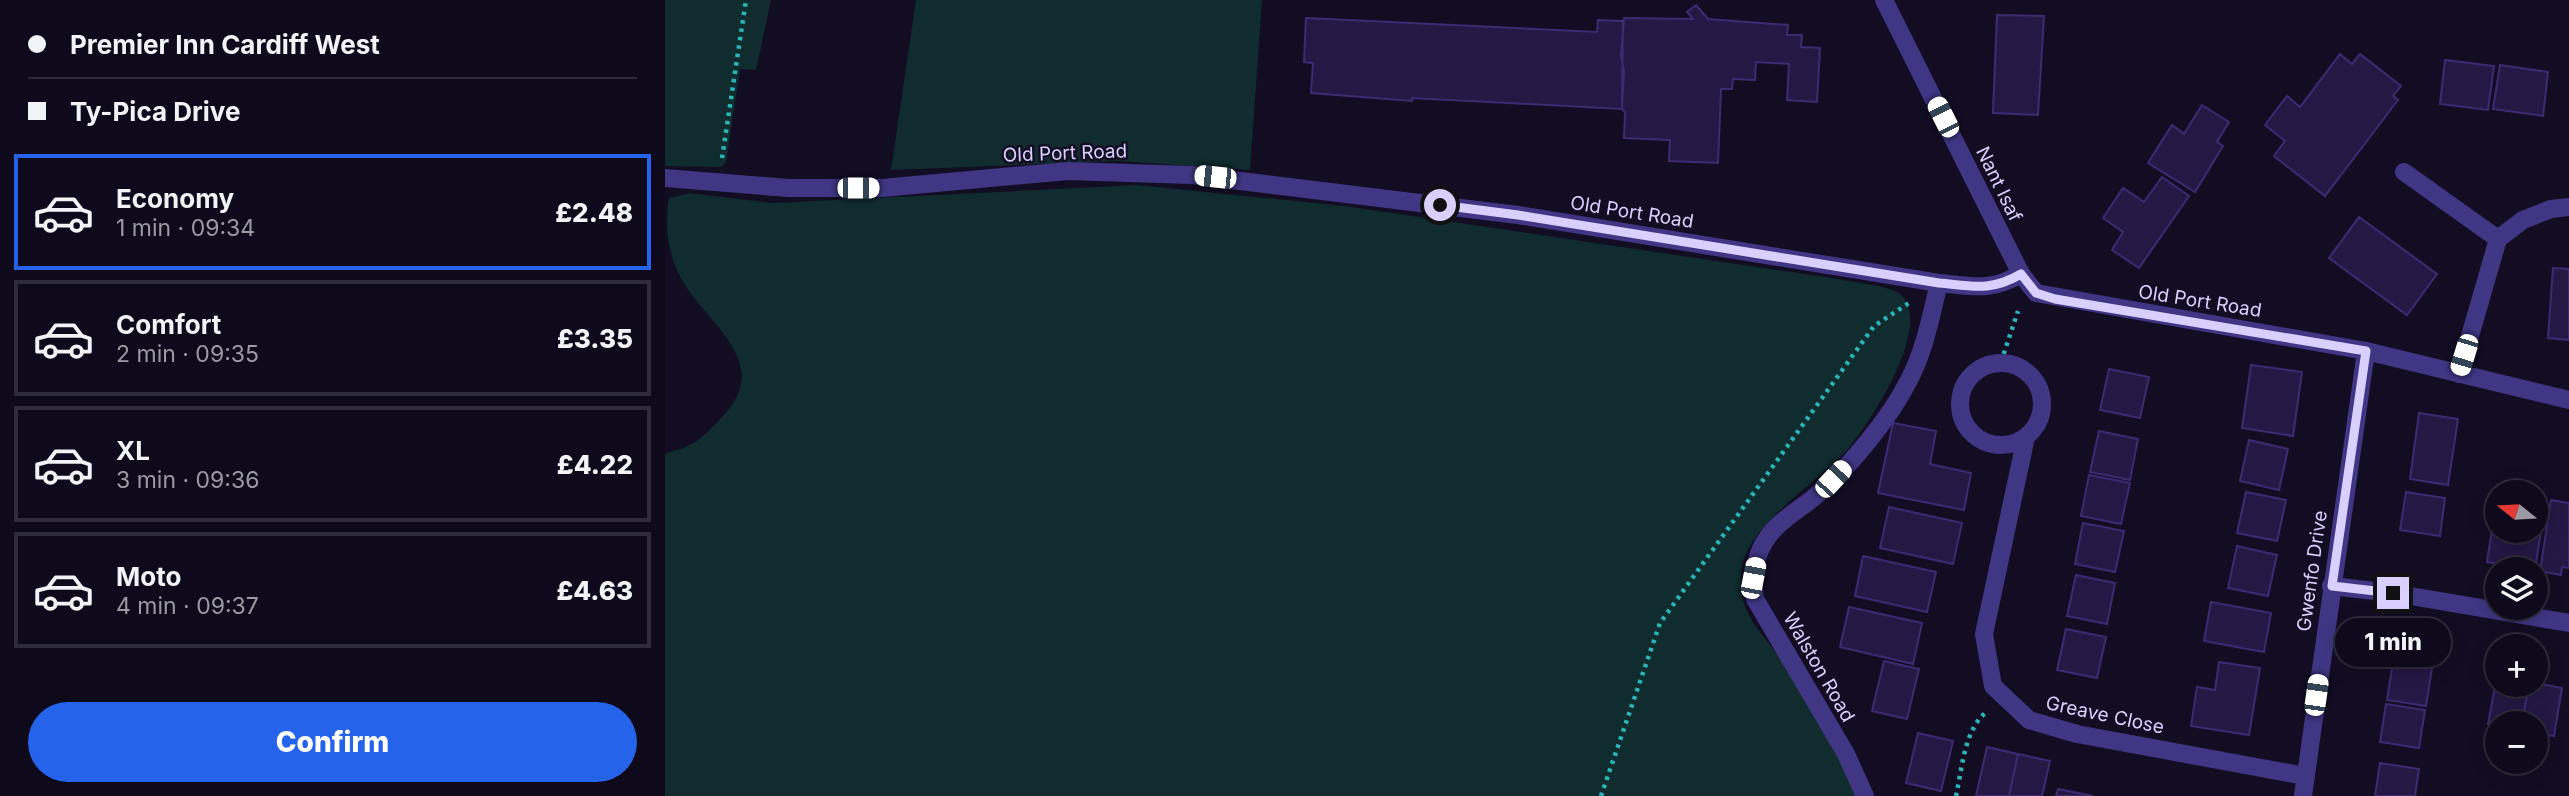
<!DOCTYPE html>
<meta charset="utf-8">
<style>
body{margin:0;font-family:Inter,sans-serif;background:#1c1828;color:#f1f3f6;height:100vh;display:flex;flex-direction:column;font-size:26px;white-space:nowrap}
*{box-sizing:border-box;margin:0}
p{font-size:23px;color:#9b9aa3}
.icon{flex:none;width:38px;height:38px;fill:none;stroke:currentColor;stroke-width:2;stroke-linecap:round;stroke-linejoin:round}
.map{position:relative;flex:1;overflow:hidden}
.details{display:flex;flex-direction:column;background:#0e0a1b;width:665px}
.details>*{flex:none}
.banner{display:grid;align-content:center;height:154px;padding:0 28px;background:#0e0a1b}
.needle{width:46px;rotate:288deg}
.tools{position:absolute;left:1820px;top:480px;display:grid;gap:14px}
.tools a{display:grid;place-items:center;width:63px;height:63px;border-radius:50%;background:#0e0a1b;box-shadow:0 4px 18px #0003,0 0 0 2px #2e2b3a;font-size:35px}
.end{position:absolute;width:32px;height:32px;margin:-16px;border:9px solid #d9d0ff;background:#111;box-shadow:0 0 0 4px #111}
.from{border-radius:50%}
.bubble{position:absolute;height:49px;border-radius:24px;background:#0e0a1b;box-shadow:0 4px 18px #0003,0 0 0 2px #2e2b3a;font-size:23px;font-weight:800;line-height:49px;text-align:center}
.car{position:absolute;width:21px;height:42px;margin:-21px -10px;border-radius:9px;box-shadow:0 0 5px 2px #0007;background:linear-gradient(#fff 24%,#345 0 40%,#fff 0 76%,#345 0 86%,#fff 0)}
.banner b{display:flex;align-items:center;gap:24px;height:66px;font-size:26px}
.banner b+b{border-top:2px solid #2e2b3a}
.banner i{width:18px;height:18px;background:#f1f3f6}
ul{padding:0;list-style:none}
li{display:flex;align-items:center;gap:21px;height:116px;margin:0 14px 10px;padding:0 14px;border:4px solid #2e2b3a;border-radius:0px}
li div{flex:1}
li b{display:block;font-size:26px}
li em{font-style:normal;font-weight:800}
li.active{border-color:#2563eb}
li>.icon{width:63px;height:63px;stroke-width:1.5}
.action{display:flex;gap:14px;margin-top:auto;padding:14px 28px}
.action a{flex:1;height:80px;border-radius:42px;background:#2563eb;color:#fff;font-size:28px;font-weight:800;line-height:80px;text-align:center}
main{display:flex;flex:1;min-height:0}
.map>svg:first-child{display:block}
.green{fill:#102c2e}
.building{fill:#251845;stroke:#3e2a72;stroke-width:2}
.lines{fill:none;stroke-linecap:round;stroke-linejoin:round}
.path{stroke:#2ab6b9;stroke-width:4.5;stroke-dasharray:3.5 5;stroke-linecap:butt}
.minor{stroke:#403684;stroke-width:18}
.route{stroke:#d9d0ff;stroke-width:9}
.labels{text-anchor:middle;dominant-baseline:central;stroke-width:5;stroke-linejoin:round;paint-order:stroke}
.street-label{font-size:19px;fill:#d9d0ff;stroke:#130d24}
</style>
<main>
<section class="details">
<div class="banner">
<b><i class="from"></i>Premier Inn Cardiff West</b>
<b><i></i>Ty-Pica Drive</b>
</div>
<ul>
<li class="active"><svg class="icon" aria-label="car" viewBox="0 0 24 24"><path d="M5 17H2v-5l4-1 3-4h7l3 4 3 1v5h-3M9 17h6M6 11h13"/><circle cx="7" cy="17" r="2"/><circle cx="17" cy="17" r="2"/></svg><div><b>Economy</b><p>1 min · 09:34</p></div><em>£2.48</em></li>
<li><svg class="icon" aria-label="car" viewBox="0 0 24 24"><path d="M5 17H2v-5l4-1 3-4h7l3 4 3 1v5h-3M9 17h6M6 11h13"/><circle cx="7" cy="17" r="2"/><circle cx="17" cy="17" r="2"/></svg><div><b>Comfort</b><p>2 min · 09:35</p></div><em>£3.35</em></li>
<li><svg class="icon" aria-label="car" viewBox="0 0 24 24"><path d="M5 17H2v-5l4-1 3-4h7l3 4 3 1v5h-3M9 17h6M6 11h13"/><circle cx="7" cy="17" r="2"/><circle cx="17" cy="17" r="2"/></svg><div><b>XL</b><p>3 min · 09:36</p></div><em>£4.22</em></li>
<li><svg class="icon" aria-label="car" viewBox="0 0 24 24"><path d="M5 17H2v-5l4-1 3-4h7l3 4 3 1v5h-3M9 17h6M6 11h13"/><circle cx="7" cy="17" r="2"/><circle cx="17" cy="17" r="2"/></svg><div><b>Moto</b><p>4 min · 09:37</p></div><em>£4.63</em></li>
</ul>
<div class="action"><a>Confirm</a></div>
</section>
<div class="map">
<svg width="1904" height="796" viewBox="0 0 1904 796">
<rect width="100%" height="100%" fill="#130d24"/>
<!-- green -->
<path class="green" d="M0,0H106L91,70L75,69L61,162L56,167L0,166Z
M251,0H597L585,170L455,161L226,170Z
M472,185L680,206L1173,279C1187,282 1226,286 1235,294C1270,325 1205,423 1182,450C1151,485 1076,527 1076,577C1076,587 1077,599 1081,609C1089,628 1106,644 1117,661C1145,705 1171,749 1192,796H0V454C32,444 34,441 57,417C110,362 41,323 17,280C2,253 0,228 4,198L25,193L108,203Z"/>
<!-- building -->
<path class="building" d="M1031,5L1043,19L1123,25L1122,35H1137L1136,47L1155,48L1152,102L1122,100L1124,64L1091,62L1090,80L1068,79L1067,89H1056L1053,163L1004,161L1005,140L959,138L960,112L957,109L959,71L956,57L959,18L1028,19L1022,12Z
M1332,15L1379,16L1373,115L1328,113Z
M641,18L932,32L933,20L958,21L957,109L747,98V101L646,93L648,63L639,62Z
M1675,54L1687,64L1695,54L1736,86L1728,96L1733,100L1660,196L1609,156L1620,141L1600,125L1622,96L1635,107Z
M1780,60L1829,66L1823,110L1775,104Z
M1835,65L1883,72L1878,116L1828,109Z
M1537,105L1564,122L1552,142L1558,146L1530,192L1483,163L1507,125L1519,134Z
M1497,177L1524,196L1474,268L1447,250L1458,232L1438,218L1458,188L1479,202Z
M1694,217L1772,274L1742,315L1664,258Z
M1888,268L1904,269V340L1883,338Z
M1586,365L1637,372L1628,436L1577,428Z
M1444,369L1484,377L1475,418L1435,410Z
M1754,413L1793,419L1783,485L1745,479Z
M1228,423L1271,431L1265,464L1306,473L1299,510L1213,493Z
M1434,431L1473,439L1465,480L1425,472Z
M1584,440L1623,449L1614,490L1575,481Z
M1424,475L1465,483L1456,524L1416,516Z
M1581,492L1621,500L1612,541L1572,533Z
M1741,492L1780,498L1775,536L1735,530Z
M1832,497V530H1871V498L1881,499L1871,563L1844,558L1843,566L1822,562Z
M1886,500L1904,503V568L1897,567L1896,575L1875,571Z
M1224,507L1297,523L1288,564L1215,548Z
M1418,523L1459,531L1450,572L1410,564Z
M1572,546L1612,555L1603,596L1563,588Z
M1198,556L1271,572L1262,612L1190,596Z
M1411,575L1450,583L1442,624L1402,616Z
M1546,602L1606,613L1599,652L1539,641Z
M1184,607L1257,623L1248,664L1175,647Z
M1401,629L1441,637L1432,678L1392,670Z
M1219,661L1254,669L1242,719L1207,711Z
M1554,662L1595,668L1584,735L1526,726L1532,687L1550,690Z
M1728,662L1767,668L1761,706L1722,700Z
M1832,675V684H1864L1857,723L1823,724Z
M1871,683L1897,688L1889,736L1871,733V723H1857L1864,684Z
M1721,704L1760,710L1754,748L1715,742Z
M1253,733L1288,741L1276,791L1241,783Z
M1322,747L1353,754L1344,796H1311Z
M1353,754L1385,761L1377,796H1344Z
M1715,763L1754,769L1750,796H1710Z
M1393,789L1428,796H1391Z"/>
<g class="lines">
<!-- path -->
<path class="path" d="M57,158L81,0
M1336,362L1353,311
M936,796L995,623L1209,326L1244,303
M1291,796C1297,769 1299,732 1320,713"/>
<!-- minor -->
<path class="minor" d="M1219,0L1356,274L1371,293L1701,351L1904,400
M1739,172L1833,239
M0,178L123,188H217L403,171L527,175L853,215L1274,283C1307,286 1325,292 1356,274
M1295 404a41 41 0 1 1 82 0a41 41 0 1 1-82 0Z
M1794,374L1833,239L1858,220L1886,209L1904,207
M1361,437L1319,634L1328,686L1364,720L1412,734L1640,776
M1666,586L1728,593L1904,623
M1200,796L1181,754L1090,599C1087,576 1089,554 1105,534C1117,518 1139,507 1154,493C1186,465 1225,418 1244,380C1260,350 1266,315 1274,283
M1638,796L1701,351"/>
</g>
<g class="lines">
<!-- route -->
<path class="route" d="M775,205L853,215L1274,283C1307,286 1325,292 1356,274L1371,293L1390,299L1701,351L1667,586L1728,593"/>
</g>
<g class="labels">
<!-- street labels -->
<g class="street-label">
<text transform="translate(400 153) rotate(-2)">Old Port Road</text>
<text transform="translate(1334 184) rotate(64)">Nant Isaf</text>
<text transform="translate(967 212) rotate(9)">Old Port Road</text>
<text transform="translate(1535 301) rotate(9)">Old Port Road</text>
<text transform="translate(1647 571) rotate(-82)">Gwenfo Drive</text>
<text transform="translate(1154 667) rotate(60)">Walston Road</text>
<text transform="translate(1440 715) rotate(12)">Greave Close</text>
</g>
</g>
</svg>
<div class="tools">
<a><svg class="needle" viewBox="-14 -14 28 28"><path d="M0-13l5 13h-10z" fill="#e53935"/><path d="M0 13l5-13h-10z" fill="#9b9aa3"/></svg></a>
<a><svg class="icon" aria-label="layers" viewBox="0 0 24 24"><path d="M12 4l9 5-9 5-9-5zM3 14l9 5 9-5"/></svg></a>
<a>+</a>
<a>−</a>
</div>
<i class="end from" style="left:775px;top:205px"></i>
<i class="end" style="left:1728px;top:593px"></i>
<div class="bubble" style="left:1670px;top:618px;width:116px">1 min</div>
<i class="car" style="left:1278px;top:117px;rotate:333deg"></i>
<i class="car" style="left:550px;top:177px;rotate:276deg"></i>
<i class="car" style="left:193px;top:188px;rotate:90deg"></i>
<i class="car" style="left:1799px;top:355px;rotate:197deg"></i>
<i class="car" style="left:1168px;top:479px;rotate:43deg"></i>
<i class="car" style="left:1088px;top:578px;rotate:11deg"></i>
<i class="car" style="left:1651px;top:695px;rotate:8deg"></i>
</div>
</main>
